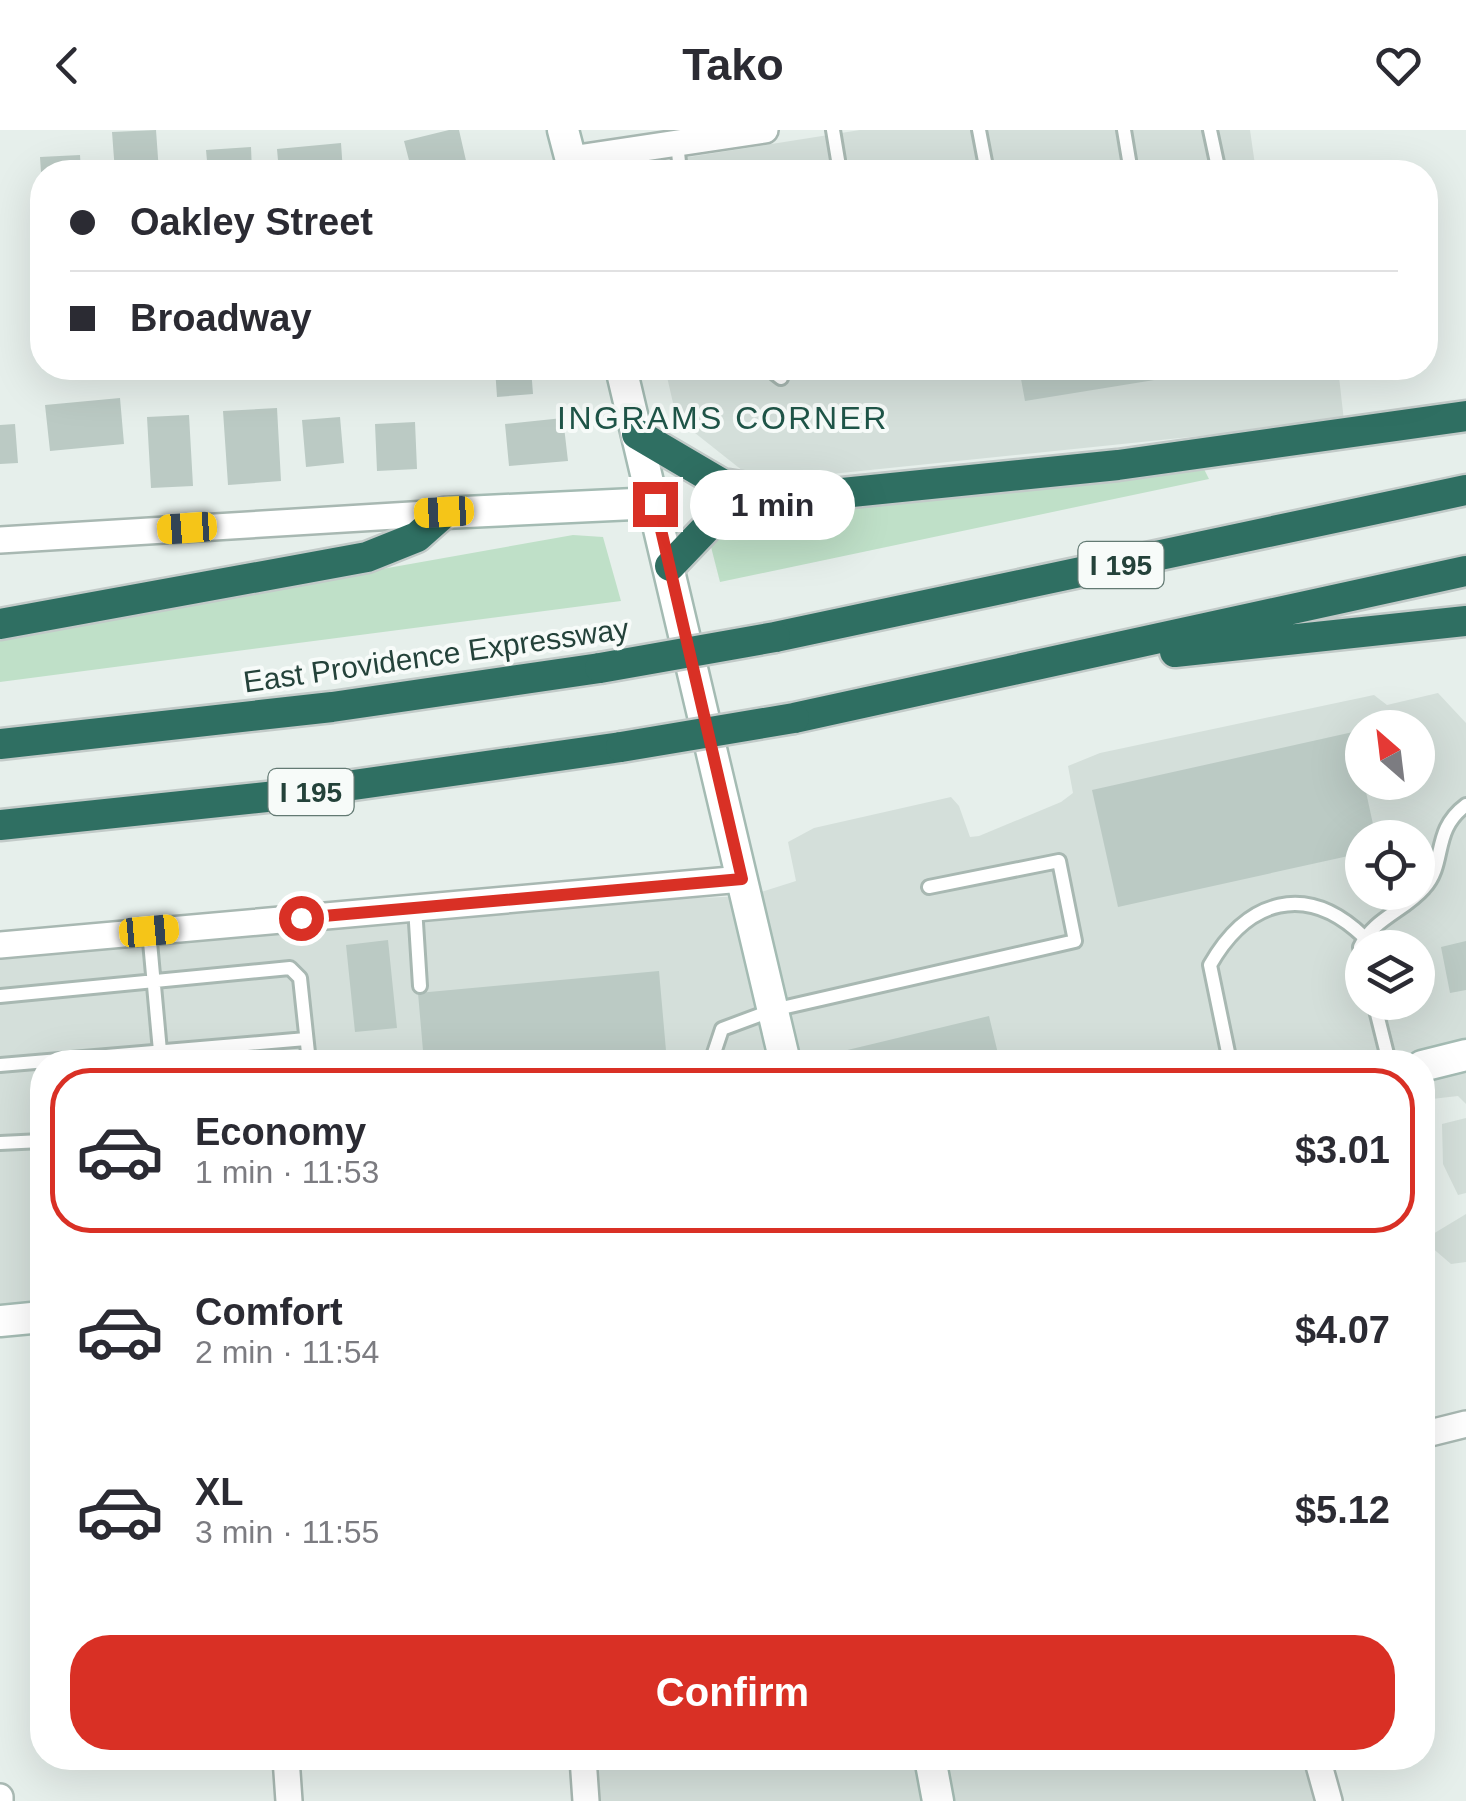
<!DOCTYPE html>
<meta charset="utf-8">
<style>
body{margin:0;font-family:Arial,sans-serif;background:#f7f7f7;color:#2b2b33;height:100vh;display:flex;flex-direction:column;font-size:38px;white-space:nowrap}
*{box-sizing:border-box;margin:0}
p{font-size:32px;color:#7c7c81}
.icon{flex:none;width:55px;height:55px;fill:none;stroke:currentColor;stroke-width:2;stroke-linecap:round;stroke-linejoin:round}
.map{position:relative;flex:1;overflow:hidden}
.drawer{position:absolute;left:30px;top:920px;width:1405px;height:720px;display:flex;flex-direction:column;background:#fff;border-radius:40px;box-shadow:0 10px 40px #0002}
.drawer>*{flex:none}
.top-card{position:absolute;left:30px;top:30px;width:1408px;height:220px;border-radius:40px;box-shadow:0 10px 40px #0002;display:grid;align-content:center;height:220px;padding:0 40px;background:#fff}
.needle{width:65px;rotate:332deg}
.controls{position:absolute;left:1345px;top:580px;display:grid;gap:20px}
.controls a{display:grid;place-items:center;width:90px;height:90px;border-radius:50%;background:#fff;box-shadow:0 10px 40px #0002;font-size:50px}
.end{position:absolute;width:45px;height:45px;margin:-22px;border:12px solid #d93025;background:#fff;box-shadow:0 0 0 5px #fff}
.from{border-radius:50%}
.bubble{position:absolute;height:70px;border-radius:35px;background:#fff;box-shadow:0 10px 40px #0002;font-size:32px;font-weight:700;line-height:70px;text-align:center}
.car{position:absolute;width:30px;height:60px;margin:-30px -15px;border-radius:12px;box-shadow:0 0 8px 2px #0007;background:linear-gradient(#f5c518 24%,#345 0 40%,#f5c518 0 76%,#345 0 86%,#f5c518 0)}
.top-card b{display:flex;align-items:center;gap:35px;height:95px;font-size:38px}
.top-card b+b{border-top:2px solid #e1e1e2}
.top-card i{width:25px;height:25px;background:#2b2b33}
ul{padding:18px 0 0;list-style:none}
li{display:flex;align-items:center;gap:30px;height:165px;margin:0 20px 15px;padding:0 20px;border:5px solid transparent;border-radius:40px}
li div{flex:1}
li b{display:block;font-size:38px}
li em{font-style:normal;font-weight:700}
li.on{border-color:#d93025}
li>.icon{width:90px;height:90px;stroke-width:1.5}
.action{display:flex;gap:20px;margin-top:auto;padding:20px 40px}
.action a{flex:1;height:115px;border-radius:40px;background:#d93025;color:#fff;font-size:40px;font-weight:700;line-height:115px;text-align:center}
header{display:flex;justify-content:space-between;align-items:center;height:130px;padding:0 40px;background:#fff;font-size:45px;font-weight:700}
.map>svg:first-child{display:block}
.built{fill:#d4dfda;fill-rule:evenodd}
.green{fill:#bfe0c8}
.building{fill:#bbcac4}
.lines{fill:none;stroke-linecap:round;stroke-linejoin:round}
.service-casing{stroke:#a8b8b2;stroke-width:18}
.minor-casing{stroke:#a8b8b2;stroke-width:30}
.secondary-casing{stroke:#a4bbb3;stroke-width:35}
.motorway-casing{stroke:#c2cac8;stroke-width:35}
.service{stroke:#fff;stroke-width:12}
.minor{stroke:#fff;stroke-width:25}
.secondary{stroke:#fff;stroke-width:30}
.motorway{stroke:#2f6f62;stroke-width:30}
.motorway-bridge-casing{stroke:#c2cac8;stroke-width:35;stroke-linecap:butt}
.motorway-bridge{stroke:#2f6f62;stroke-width:30}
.route{stroke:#d93025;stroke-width:12}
.labels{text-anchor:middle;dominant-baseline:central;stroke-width:8;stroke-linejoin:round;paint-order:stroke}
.shield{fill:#f7fbf9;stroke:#637a73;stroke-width:2.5}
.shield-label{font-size:28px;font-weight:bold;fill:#24423a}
.street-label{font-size:30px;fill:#24423a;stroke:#f7fbf9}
.neighbourhood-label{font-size:32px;letter-spacing:2.5px;fill:#1f5548;stroke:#f7fbf9}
</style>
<header><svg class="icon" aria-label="back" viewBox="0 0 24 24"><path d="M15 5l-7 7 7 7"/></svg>Tako<svg class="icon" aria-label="heart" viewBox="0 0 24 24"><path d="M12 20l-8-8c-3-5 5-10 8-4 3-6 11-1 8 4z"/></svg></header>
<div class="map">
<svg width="1466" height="1671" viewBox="0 0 1466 1671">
<rect width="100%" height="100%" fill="#e6efeb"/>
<!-- built -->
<path class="built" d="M860,0H1250L1256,42H620L619,38Z
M665,238H1338L1344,291L773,350L743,341L695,303L673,273Z
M1438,563L1466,593V974L1458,966L1423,970L1422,932H42V1202L0,1204V816L546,774L748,766L796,751L788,712L814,698L951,667L959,676L970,707L979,706L1061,672L1073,663L1068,636L1100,623L1374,565L1387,575ZM1362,598H1418V652H1362ZM1362,708H1418V762H1362ZM1362,818H1418V872H1362Z
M1466,988V1063L1458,1065L1443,1034L1442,994Z
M1466,1084V1132L1451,1134L1423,1110Z
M580,1628H1315L1326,1671H584Z"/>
<!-- green -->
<path class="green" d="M1204,339L1209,349L720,452L710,413L760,388Z
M573,405L603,407L621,471L0,552V507Z"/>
<!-- building -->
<path class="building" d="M156,0L159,42H115L112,2Z
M449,0H459L467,35L412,42L404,11Z
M341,13L343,42H279L277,19Z
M251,17L252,42H208L206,20Z
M80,25L81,42H41L40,27Z
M495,238H531L533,264L497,267Z
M1019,238H1216V240L1025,271Z
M120,268L124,314L50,321L45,275Z
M277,278L281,351L228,355L223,281Z
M189,285L193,356L151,358L147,287Z
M340,287L344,333L306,337L302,290Z
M563,288L568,331L509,336L505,294Z
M415,292L417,339L377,341L375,294Z
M15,294L18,333L0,334V295Z
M1353,602L1376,708H1362V723L1118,777L1092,660Z
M388,810L397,898L355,902L346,815Z
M1466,811V860L1450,863L1441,817Z
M659,841L667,932H424L418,863Z
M989,886L1000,932H838L835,923Z"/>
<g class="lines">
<defs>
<path id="service" d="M833,0L840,42
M979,0L987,42
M1124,0L1131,42
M1210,0L1219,42
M677,12L680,42
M768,238L781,248
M415,777L420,856
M149,801L161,932
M1362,828L1360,817C1373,789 1404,781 1424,758C1447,733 1431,701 1466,675
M0,866L290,838L300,848L309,932
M1374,872L1389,932
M711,932L722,899L773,880L1075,811L1059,731L929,757
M1230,932L1210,835C1247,770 1306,751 1364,807
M0,935L306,909
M0,1013L42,1011"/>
<path id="minor" d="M571,29L765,0
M0,410L444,383
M0,815L742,749
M1422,1305L1466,1294
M286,1628L289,1671
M583,1628L586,1671
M1317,1628L1329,1671
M0,1667V1671"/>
<path id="secondary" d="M563,0L574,42
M621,238L785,932
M444,383L655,373
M1422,936L1466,925
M0,1191L42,1187
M930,1628L938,1671"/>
<path id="motorway" d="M637,304L722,354L785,364
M670,436L710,394L738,381L803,367L1118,335L1466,286
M0,494L367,427L417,407L444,383
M775,507L1466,360
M1175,522L1466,491
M794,588L1466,441
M0,614L332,577L600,538
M0,695L276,666L621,617"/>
</defs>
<!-- service casing -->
<use href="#service" class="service-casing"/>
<!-- minor casing -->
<use href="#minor" class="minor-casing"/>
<!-- secondary casing -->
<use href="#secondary" class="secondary-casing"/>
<!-- motorway casing -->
<use href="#motorway" class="motorway-casing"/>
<!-- service -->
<use href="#service" class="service"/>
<!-- minor -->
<use href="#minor" class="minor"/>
<!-- secondary -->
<use href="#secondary" class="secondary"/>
<!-- motorway -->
<use href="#motorway" class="motorway"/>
<defs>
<path id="motorway-bridge" d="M600,538L775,507
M621,617L794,588"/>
</defs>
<!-- motorway-bridge casing -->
<use href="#motorway-bridge" class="motorway-bridge-casing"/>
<!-- motorway-bridge -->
<use href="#motorway-bridge" class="motorway-bridge"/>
</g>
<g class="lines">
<!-- route -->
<path class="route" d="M301,788L742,749L655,374"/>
</g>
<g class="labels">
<!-- shield labels -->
<g class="shield">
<rect x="1078.5" y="412" width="85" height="46" rx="8"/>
<rect x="268.5" y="639" width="85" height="46" rx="8"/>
</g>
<g class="shield-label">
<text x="1121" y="435">I 195</text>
<text x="311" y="662">I 195</text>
</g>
<!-- street labels -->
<g class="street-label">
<text transform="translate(436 525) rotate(-8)">East Providence Expressway</text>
</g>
<!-- neighbourhood labels -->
<g class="neighbourhood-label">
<text x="723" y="288">INGRAMS CORNER</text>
</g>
</g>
</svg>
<div class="controls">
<a><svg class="needle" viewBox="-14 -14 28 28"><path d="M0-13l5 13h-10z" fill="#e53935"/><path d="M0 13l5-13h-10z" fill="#7c7c81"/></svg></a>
<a><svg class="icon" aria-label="locate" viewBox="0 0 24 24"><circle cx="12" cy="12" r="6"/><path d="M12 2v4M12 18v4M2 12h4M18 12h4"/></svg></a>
<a><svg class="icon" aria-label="layers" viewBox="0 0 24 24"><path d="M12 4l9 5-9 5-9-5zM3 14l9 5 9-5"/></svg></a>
</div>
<i class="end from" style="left:301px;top:788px"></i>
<i class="end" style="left:655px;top:374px"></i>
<div class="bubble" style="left:690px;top:340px;width:165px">1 min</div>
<i class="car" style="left:444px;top:382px;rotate:267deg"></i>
<i class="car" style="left:187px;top:398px;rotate:266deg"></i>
<i class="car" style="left:149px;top:801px;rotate:85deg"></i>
<div class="top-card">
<b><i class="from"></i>Oakley Street</b>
<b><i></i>Broadway</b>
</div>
<section class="drawer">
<ul>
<li class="on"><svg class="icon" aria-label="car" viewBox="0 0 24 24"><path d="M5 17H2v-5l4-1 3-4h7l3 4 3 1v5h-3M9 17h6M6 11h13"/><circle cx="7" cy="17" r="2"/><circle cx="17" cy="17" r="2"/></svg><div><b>Economy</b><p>1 min · 11:53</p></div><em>$3.01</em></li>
<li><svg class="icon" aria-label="car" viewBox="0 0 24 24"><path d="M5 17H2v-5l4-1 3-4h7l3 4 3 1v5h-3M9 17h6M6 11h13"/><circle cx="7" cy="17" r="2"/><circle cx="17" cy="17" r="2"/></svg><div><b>Comfort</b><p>2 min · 11:54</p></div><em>$4.07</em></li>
<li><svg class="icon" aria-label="car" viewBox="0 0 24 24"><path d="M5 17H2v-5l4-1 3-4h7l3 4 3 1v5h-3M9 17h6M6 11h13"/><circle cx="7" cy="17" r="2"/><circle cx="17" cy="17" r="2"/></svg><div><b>XL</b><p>3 min · 11:55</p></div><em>$5.12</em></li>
</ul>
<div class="action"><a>Confirm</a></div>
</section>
</div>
